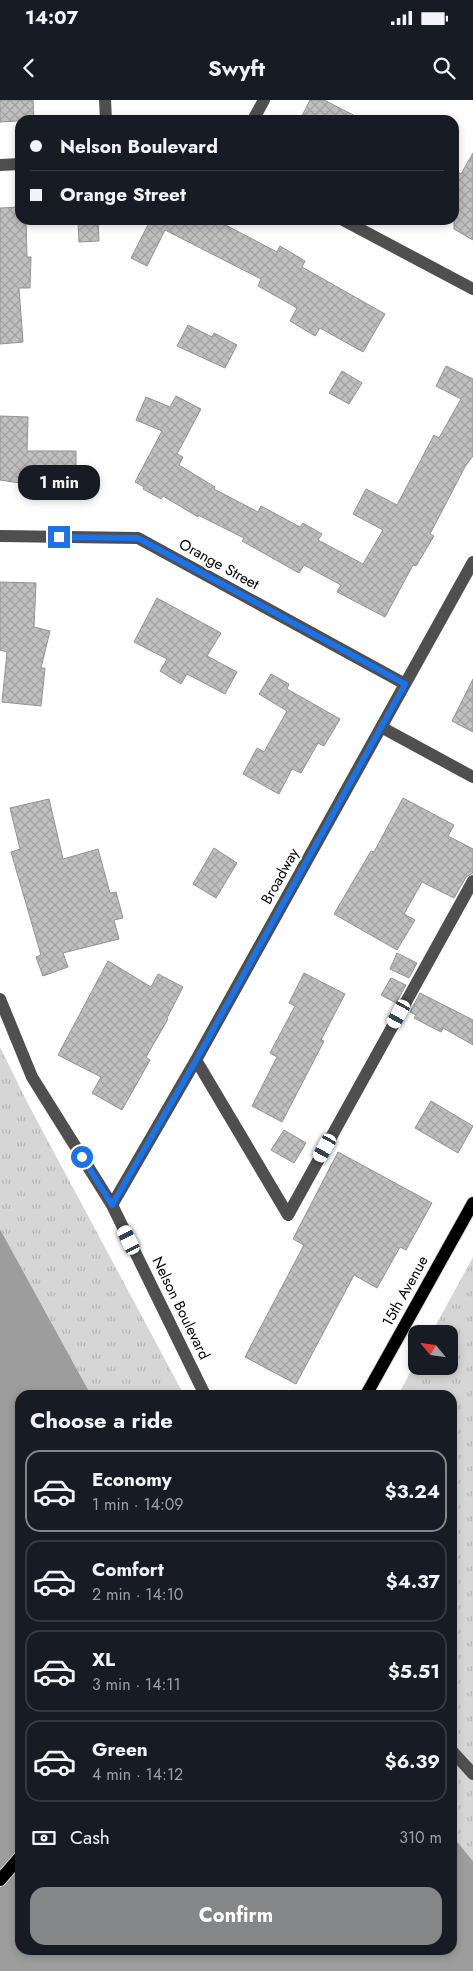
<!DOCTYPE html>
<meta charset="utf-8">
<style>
body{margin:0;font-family:Jost,sans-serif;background:#20242c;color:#f1f3f6;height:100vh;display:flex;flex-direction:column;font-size:19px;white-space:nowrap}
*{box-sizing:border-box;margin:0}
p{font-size:16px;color:#9ea1a6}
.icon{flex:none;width:28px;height:28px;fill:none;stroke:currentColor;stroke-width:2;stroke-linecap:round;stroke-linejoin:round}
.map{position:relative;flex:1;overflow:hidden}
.drawer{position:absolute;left:15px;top:1290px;width:442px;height:565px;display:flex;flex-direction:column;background:#171b24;border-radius:15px;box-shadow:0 2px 8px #0003}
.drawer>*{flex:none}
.top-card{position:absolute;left:15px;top:15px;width:444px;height:110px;border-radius:15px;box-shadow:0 2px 8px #0003;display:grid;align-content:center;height:110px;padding:0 15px;background:#171b24}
.needle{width:32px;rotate:299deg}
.fabs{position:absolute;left:408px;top:1225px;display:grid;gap:10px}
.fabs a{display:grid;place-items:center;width:50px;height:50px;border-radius:10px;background:#171b24;box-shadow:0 2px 8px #0003;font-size:25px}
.end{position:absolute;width:22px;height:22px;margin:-11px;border:6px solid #1a73e8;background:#fff;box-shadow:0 0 0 2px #fff}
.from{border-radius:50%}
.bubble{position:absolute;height:35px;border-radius:15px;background:#171b24;box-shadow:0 2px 8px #0003;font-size:16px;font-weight:700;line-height:35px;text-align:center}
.car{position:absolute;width:15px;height:30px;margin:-15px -8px;border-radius:6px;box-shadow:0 0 4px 1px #0007;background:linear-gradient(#fff 24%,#345 0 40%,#fff 0 76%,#345 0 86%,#fff 0)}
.top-card b{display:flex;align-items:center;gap:18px;height:48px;font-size:19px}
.top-card b+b{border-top:1px solid #363941}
.top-card i{width:12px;height:12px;background:#f1f3f6}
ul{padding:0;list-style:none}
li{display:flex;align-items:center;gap:15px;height:82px;margin:0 10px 8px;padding:0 5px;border:2px solid #363941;border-radius:15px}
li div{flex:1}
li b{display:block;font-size:19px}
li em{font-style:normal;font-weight:700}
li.active{border-color:#858687}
li>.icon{width:45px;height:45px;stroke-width:1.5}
h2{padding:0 15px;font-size:22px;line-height:60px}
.pay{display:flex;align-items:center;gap:12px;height:55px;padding:0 15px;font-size:19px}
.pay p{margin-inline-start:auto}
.cta{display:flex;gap:10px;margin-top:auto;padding:10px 15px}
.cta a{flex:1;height:58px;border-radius:15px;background:#858687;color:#fff;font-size:20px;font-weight:700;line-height:58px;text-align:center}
.status{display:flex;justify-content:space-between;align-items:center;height:35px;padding:0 25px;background:#171b24;direction:ltr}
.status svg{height:14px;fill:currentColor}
header{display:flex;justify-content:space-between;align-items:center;height:65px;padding:0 15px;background:#171b24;font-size:22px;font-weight:700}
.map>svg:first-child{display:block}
.park{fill:url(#park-tufts)}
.water{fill:#9d9d9d}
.building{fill:url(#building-cross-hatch);stroke:#939393}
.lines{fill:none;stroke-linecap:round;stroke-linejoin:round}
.major-casing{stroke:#dbdbdb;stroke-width:14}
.minor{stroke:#4f4f4f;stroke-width:12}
.major{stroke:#000;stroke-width:12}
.route{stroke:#1a73e8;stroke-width:6}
.labels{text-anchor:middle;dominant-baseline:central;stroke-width:4.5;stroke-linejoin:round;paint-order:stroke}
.street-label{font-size:15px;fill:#000;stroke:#fff}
</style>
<div class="status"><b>14:07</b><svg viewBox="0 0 49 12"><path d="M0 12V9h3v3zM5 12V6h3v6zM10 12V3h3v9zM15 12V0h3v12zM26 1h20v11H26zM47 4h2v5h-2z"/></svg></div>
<header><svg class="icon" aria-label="back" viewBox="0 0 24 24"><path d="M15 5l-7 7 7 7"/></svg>Swyft<svg class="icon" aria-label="search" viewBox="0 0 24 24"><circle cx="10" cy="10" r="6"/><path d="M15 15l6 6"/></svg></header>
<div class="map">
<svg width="473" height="1871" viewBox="0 0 473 1871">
<defs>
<pattern id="park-tufts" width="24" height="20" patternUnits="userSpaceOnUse" patternTransform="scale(1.25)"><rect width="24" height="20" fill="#d6d6d6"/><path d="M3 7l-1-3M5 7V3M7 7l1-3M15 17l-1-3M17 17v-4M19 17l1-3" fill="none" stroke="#b6b6b6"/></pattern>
<pattern id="building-cross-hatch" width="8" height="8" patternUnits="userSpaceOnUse" patternTransform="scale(1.25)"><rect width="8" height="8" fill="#bfbfbf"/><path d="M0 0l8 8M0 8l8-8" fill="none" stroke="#a2a2a2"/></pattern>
</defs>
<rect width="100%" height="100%" fill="#fff"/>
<!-- park -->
<path class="park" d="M0,947L27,1002L184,1295H91L0,1129Z
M473,1157V1761L452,1737V1295H398L416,1262V1266H449V1234H431Z"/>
<!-- water -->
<path class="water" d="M0,1129L91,1295H20V1850H452L453,1737L473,1761V1871H0Z"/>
<!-- building -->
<path class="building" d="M0,0H33L34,20L0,22Z
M310,0H324L363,20H300Z
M473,53V140L454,129V70L461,74Z
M20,107V120H26L27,157H31L30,188H19L23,242L0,244V108Z
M78,120H98L99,141L79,142Z
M147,120H216L277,152L280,146L305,161L302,167L385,214L363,252L320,228L315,236L290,221L297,208L258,186L261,179L165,130L147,166L131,158L150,121Z
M188,225L212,237L214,233L237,245L225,268L177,246Z
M446,266L473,279V356L466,365L430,434L434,436L416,466L413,465L385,517L337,492L341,485L304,465L299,473L242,441L244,438L198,415V417L163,396L161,399L143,389L144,387L135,382L162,331L136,320L146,297L170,307L176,296L201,309L177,354L183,357L179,365L215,387L214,389L258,412L261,406L300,427L303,423L322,434L318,440L363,464L383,430L353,414L366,389L397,405L434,335L439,338L461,299L436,286Z
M342,271L362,283L349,304L329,293Z
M0,316L28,317L27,351H76V378L34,377L33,385L0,380Z
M0,482L36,483L34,527L50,531L41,568H45L41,606L2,602L7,552L0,550Z
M157,498L221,533L207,556L237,572L225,594L187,574L181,584L160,571L167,559L134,542Z
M271,574L289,584L287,589L340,619L324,646L318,643L301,673L292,669L279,694L243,674L257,648L264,652L287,611L259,594Z
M473,579V632L452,621Z
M403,698L454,725L448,736L473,749V773L466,777L454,798L422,782L404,814L415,820L397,850L334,814L371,751L374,752Z
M49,699L63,759L98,749L110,793L116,792L123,818L114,820L119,839L63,853L68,867L43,876L36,857L41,855L11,752L20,749L10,708Z
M214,748L237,763L216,798L193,784Z
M397,853L417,863L409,878L390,869Z
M108,861L151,887L158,874L183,887L167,918L168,919L146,957L150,960L122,1010L92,993L101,977L58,955Z
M304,873L345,894L321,940L324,941L282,1022L252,1006L277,957L270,953L295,906L289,903Z
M391,878L406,885L396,903L381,895Z
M420,893L473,920V945L443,928L441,932L414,918L416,915L410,912Z
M431,1001L473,1026L458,1053L415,1028Z
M284,1030L306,1043L294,1063L271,1050Z
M338,1052L432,1103L406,1150L400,1147L377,1188L354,1175L296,1284L245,1257L304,1145L293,1139Z"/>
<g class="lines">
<defs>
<path id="major" d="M366,1295L473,1103
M0,1780L20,1757"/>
</defs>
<!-- major casing -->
<use href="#major" class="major-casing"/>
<!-- minor -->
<path class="minor" d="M105,0L106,20
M253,20L264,0
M0,65L20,64
M343,120L473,189
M0,436L138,438L405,584
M381,627L473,677
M0,899L32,977L112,1105L205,1295
M196,960L288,1115L473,781
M112,1105L196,960L473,462
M452,1651L473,1674"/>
<!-- major -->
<use href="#major" class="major"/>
</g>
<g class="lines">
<!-- route -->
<path class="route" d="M59,437L138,438L405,584L196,960L112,1105L82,1057"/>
</g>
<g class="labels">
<!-- street labels -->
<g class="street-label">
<text transform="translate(219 464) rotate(29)">Orange Street</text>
<text transform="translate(280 776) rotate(-61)">Broadway</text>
<text transform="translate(405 1191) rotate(-61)">15th Avenue</text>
<text transform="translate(181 1208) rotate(64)">Nelson Boulevard</text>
</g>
</g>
</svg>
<div class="fabs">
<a><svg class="needle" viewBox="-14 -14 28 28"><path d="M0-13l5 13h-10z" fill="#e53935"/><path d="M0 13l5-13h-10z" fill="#9ea1a6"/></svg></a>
</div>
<i class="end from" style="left:82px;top:1057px"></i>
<i class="end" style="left:59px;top:437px"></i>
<div class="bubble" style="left:18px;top:365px;width:82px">1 min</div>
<i class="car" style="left:399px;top:914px;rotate:209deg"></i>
<i class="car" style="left:325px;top:1048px;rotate:209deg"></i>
<i class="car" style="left:129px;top:1140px;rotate:334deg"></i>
<div class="top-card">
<b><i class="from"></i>Nelson Boulevard</b>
<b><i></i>Orange Street</b>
</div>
<section class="drawer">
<h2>Choose a ride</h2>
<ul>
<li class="active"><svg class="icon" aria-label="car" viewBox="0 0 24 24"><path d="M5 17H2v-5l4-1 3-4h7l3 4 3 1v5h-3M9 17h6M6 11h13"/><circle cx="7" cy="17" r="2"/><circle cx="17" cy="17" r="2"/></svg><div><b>Economy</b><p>1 min · 14:09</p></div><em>$3.24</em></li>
<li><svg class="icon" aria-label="car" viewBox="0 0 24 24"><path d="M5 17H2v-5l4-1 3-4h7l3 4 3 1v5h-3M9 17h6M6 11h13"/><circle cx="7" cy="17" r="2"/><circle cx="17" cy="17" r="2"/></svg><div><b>Comfort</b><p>2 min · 14:10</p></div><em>$4.37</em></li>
<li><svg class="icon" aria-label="car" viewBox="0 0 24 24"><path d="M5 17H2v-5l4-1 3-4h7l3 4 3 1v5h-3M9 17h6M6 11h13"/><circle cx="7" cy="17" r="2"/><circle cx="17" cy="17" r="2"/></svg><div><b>XL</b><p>3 min · 14:11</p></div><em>$5.51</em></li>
<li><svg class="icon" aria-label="car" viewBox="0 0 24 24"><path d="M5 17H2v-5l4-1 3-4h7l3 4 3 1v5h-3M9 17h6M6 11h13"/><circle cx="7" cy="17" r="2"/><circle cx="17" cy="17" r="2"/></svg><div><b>Green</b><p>4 min · 14:12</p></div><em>$6.39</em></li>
</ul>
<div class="pay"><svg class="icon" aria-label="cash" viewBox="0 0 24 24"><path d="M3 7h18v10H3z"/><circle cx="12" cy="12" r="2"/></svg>Cash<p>310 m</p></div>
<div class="cta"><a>Confirm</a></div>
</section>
</div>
